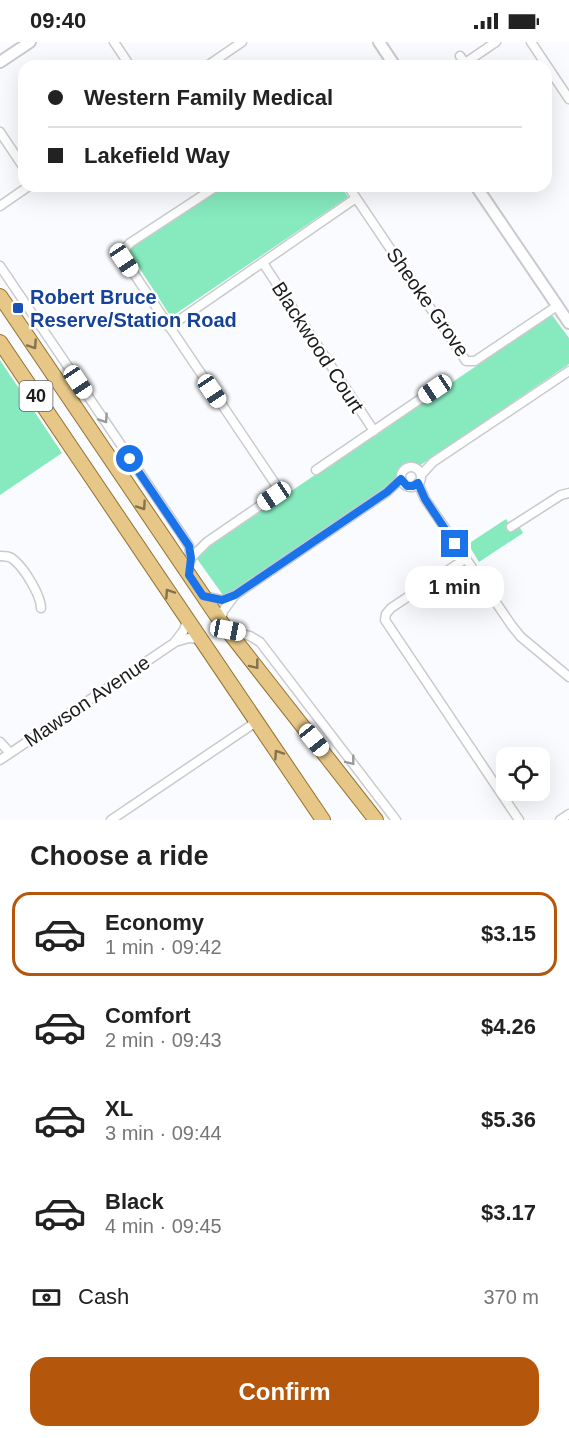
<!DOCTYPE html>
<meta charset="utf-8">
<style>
body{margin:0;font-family:Helvetica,sans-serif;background:#f2f2f2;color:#222;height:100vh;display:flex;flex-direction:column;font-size:22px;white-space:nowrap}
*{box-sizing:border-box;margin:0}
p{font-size:20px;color:#767676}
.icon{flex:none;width:33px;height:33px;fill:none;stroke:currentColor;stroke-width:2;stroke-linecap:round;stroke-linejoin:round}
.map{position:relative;height:778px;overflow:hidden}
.sheet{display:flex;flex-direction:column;background:#fff;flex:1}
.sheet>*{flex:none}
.banner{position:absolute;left:18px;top:18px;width:534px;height:132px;border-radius:18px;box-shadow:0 6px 24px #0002;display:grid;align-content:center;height:132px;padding:0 30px;background:#fff}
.fabs{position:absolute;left:496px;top:705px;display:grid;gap:12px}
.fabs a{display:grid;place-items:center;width:54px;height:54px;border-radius:12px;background:#fff;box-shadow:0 6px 24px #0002;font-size:30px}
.end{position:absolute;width:27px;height:27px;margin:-14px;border:8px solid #1a73e8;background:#fff;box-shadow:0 0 0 3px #fff}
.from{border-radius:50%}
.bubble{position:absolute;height:42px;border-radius:18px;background:#fff;box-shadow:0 6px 24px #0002;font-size:20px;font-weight:800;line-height:42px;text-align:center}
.car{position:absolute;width:18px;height:36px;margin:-18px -9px;border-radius:8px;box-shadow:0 0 4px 2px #0007;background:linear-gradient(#fff 24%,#345 0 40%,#fff 0 76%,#345 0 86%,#fff 0)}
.banner b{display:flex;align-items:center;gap:21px;height:57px;font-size:22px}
.banner b+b{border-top:2px solid #e0e0e0}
.banner i{width:15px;height:15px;background:#222}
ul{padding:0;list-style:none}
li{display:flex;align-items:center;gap:18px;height:84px;margin:0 12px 9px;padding:0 18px;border:3px solid transparent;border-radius:18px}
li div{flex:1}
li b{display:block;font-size:22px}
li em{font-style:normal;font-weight:800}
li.current{border-color:#b5560d}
li>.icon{width:54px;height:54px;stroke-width:1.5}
h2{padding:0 30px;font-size:27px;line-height:72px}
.pay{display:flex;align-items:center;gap:15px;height:66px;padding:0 30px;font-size:22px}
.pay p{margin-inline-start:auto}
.action{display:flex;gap:12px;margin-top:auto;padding:12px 30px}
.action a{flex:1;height:69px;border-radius:18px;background:#b5560d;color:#fff;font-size:24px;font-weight:800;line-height:69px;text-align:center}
.status{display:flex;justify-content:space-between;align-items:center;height:42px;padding:0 30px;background:#fff;direction:ltr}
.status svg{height:16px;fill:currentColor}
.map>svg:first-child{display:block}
.green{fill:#86eabe}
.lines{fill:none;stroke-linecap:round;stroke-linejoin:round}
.minor-casing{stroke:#c9cacd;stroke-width:11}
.tertiary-casing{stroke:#c9cacd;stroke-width:14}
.primary-casing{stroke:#95722f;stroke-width:16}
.minor{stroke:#fff;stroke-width:8}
.tertiary{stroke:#fff;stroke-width:10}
.primary{stroke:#e6c788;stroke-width:14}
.oneway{stroke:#817252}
.oneway2{stroke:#999}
.route{stroke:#1a73e8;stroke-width:8}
.transit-dot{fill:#1a4fb4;stroke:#fff;stroke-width:2}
.labels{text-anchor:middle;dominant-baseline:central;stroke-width:5;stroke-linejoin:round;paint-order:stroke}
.shield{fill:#fff;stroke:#606061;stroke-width:1.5}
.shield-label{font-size:18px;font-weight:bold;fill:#1c1c1d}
.transit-label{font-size:20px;font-weight:bold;fill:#164399;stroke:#fff;text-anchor:start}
.street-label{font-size:20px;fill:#1c1c1d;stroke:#fff}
</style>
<div class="status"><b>09:40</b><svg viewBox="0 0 49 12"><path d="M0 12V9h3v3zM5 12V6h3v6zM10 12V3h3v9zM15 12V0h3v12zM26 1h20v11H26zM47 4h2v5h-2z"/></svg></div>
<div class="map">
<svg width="569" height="778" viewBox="0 0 569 778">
<rect width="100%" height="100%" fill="#fafbfe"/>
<!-- green -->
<path class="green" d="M224,144H341L348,155L171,275L129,210L134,204Z
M552,273L569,296V322L225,556L195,514Z
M0,318L62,411L0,453Z
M506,477L513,488L519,484L523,491L479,520L468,502Z"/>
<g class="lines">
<defs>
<path id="minor" d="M114,0L130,24
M531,0L569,57
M460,14L467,24
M465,21L496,0
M207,24L242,0
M0,90L24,126
M348,144L466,319H475L557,264
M0,164L29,144
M263,221L374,389
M0,224L182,493L189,504L191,517
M169,285L356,156
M401 435a10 10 0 1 1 20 0a10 10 0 1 1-20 0Z
M316,428L435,347
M421,433L433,420L569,329
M418,441L425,457L512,584L521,595L569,635
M511,485L561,453L569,451
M0,514C5,514 10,514 14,518C25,527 41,554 41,566
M191,516L207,500L274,454L276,443L124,217L123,209L130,201L217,144
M465,517L391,566L386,572L385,578L519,778
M204,554L222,558L232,554
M221,579L223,569L235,553L387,450L401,437
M228,588L250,594L260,600L396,778
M175,600L189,596L201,597
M0,700L10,711
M0,718L174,601L184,588L187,578
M111,778L256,680
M560,778L569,772"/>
<path id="tertiary" d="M379,0L395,24
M0,20L30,0
M476,144L569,281"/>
<path id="primary" d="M0,254L221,580L376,778
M0,300L323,778"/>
</defs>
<!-- minor casing -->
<use href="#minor" class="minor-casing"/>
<!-- tertiary casing -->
<use href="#tertiary" class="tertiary-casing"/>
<!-- primary casing -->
<use href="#primary" class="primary-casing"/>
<!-- minor -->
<use href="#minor" class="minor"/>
<!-- tertiary -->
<use href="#tertiary" class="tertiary"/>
<!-- primary -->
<use href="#primary" class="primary"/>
</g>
<!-- one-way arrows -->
<defs><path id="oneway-chevron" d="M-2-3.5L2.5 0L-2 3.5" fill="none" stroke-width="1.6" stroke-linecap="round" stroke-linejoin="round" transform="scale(1.5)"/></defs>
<g class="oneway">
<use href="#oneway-chevron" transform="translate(33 303) rotate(56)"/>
<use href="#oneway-chevron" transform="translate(142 464) rotate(56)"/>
<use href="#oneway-chevron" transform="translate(169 551) rotate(-124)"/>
<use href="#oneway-chevron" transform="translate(255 623) rotate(52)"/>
<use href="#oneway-chevron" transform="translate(278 712) rotate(-124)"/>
</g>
<g class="oneway2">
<use href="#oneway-chevron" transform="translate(104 377) rotate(56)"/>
<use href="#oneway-chevron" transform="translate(351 719) rotate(52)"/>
</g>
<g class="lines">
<!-- route -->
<path class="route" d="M130,417L189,504L191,516L189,533L203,554L222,558L235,553L387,450L401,437L407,444H413L418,441L425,457L455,502"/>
</g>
<!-- markers -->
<rect class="transit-dot" x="12" y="260" width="12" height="12" rx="3"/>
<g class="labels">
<!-- shield labels -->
<rect class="shield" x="19.5" y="339" width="33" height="30" rx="4.5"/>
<g class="shield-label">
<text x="36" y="354">40</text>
</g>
<!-- transit labels -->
<g class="transit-label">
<text x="30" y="255">Robert Bruce<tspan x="30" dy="23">Reserve/Station Road</tspan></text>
</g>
<!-- street labels -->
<g class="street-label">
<text transform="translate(428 260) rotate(55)">Sheoke Grove</text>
<text transform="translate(318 305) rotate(57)">Blackwood Court</text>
<text transform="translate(87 659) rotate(-34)">Mawson Avenue</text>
</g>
</g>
</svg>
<div class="fabs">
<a><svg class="icon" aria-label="locate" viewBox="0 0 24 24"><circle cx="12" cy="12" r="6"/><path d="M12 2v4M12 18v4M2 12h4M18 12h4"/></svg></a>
</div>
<i class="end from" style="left:130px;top:417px"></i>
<i class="end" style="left:455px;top:502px"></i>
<div class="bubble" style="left:405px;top:524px;width:99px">1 min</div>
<i class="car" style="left:124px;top:218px;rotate:146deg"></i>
<i class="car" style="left:78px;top:340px;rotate:146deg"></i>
<i class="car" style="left:435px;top:347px;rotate:236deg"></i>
<i class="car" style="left:212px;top:349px;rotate:146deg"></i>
<i class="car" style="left:274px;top:454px;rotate:236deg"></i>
<i class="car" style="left:228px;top:588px;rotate:101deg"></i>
<i class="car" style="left:314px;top:698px;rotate:141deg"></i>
<div class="banner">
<b><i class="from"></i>Western Family Medical</b>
<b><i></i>Lakefield Way</b>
</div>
</div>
<section class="sheet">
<h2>Choose a ride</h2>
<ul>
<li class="current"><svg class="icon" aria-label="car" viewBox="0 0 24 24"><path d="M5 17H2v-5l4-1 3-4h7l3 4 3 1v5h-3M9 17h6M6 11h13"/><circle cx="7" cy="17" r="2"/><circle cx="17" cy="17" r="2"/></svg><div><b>Economy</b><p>1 min · 09:42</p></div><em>$3.15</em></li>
<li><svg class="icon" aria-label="car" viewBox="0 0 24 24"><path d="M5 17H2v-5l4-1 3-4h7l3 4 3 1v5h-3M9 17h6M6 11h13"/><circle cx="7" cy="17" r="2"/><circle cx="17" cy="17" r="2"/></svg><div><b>Comfort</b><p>2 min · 09:43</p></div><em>$4.26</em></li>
<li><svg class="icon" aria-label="car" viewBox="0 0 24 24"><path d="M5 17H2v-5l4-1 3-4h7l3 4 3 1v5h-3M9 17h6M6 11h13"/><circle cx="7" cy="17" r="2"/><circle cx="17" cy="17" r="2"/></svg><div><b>XL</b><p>3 min · 09:44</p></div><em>$5.36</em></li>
<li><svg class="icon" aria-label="car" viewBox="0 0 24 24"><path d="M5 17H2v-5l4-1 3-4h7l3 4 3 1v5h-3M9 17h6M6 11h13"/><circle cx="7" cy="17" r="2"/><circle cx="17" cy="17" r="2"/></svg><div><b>Black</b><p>4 min · 09:45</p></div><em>$3.17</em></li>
</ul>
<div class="pay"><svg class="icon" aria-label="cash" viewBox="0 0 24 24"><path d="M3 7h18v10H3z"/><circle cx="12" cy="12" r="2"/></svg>Cash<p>370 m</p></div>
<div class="action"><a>Confirm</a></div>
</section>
